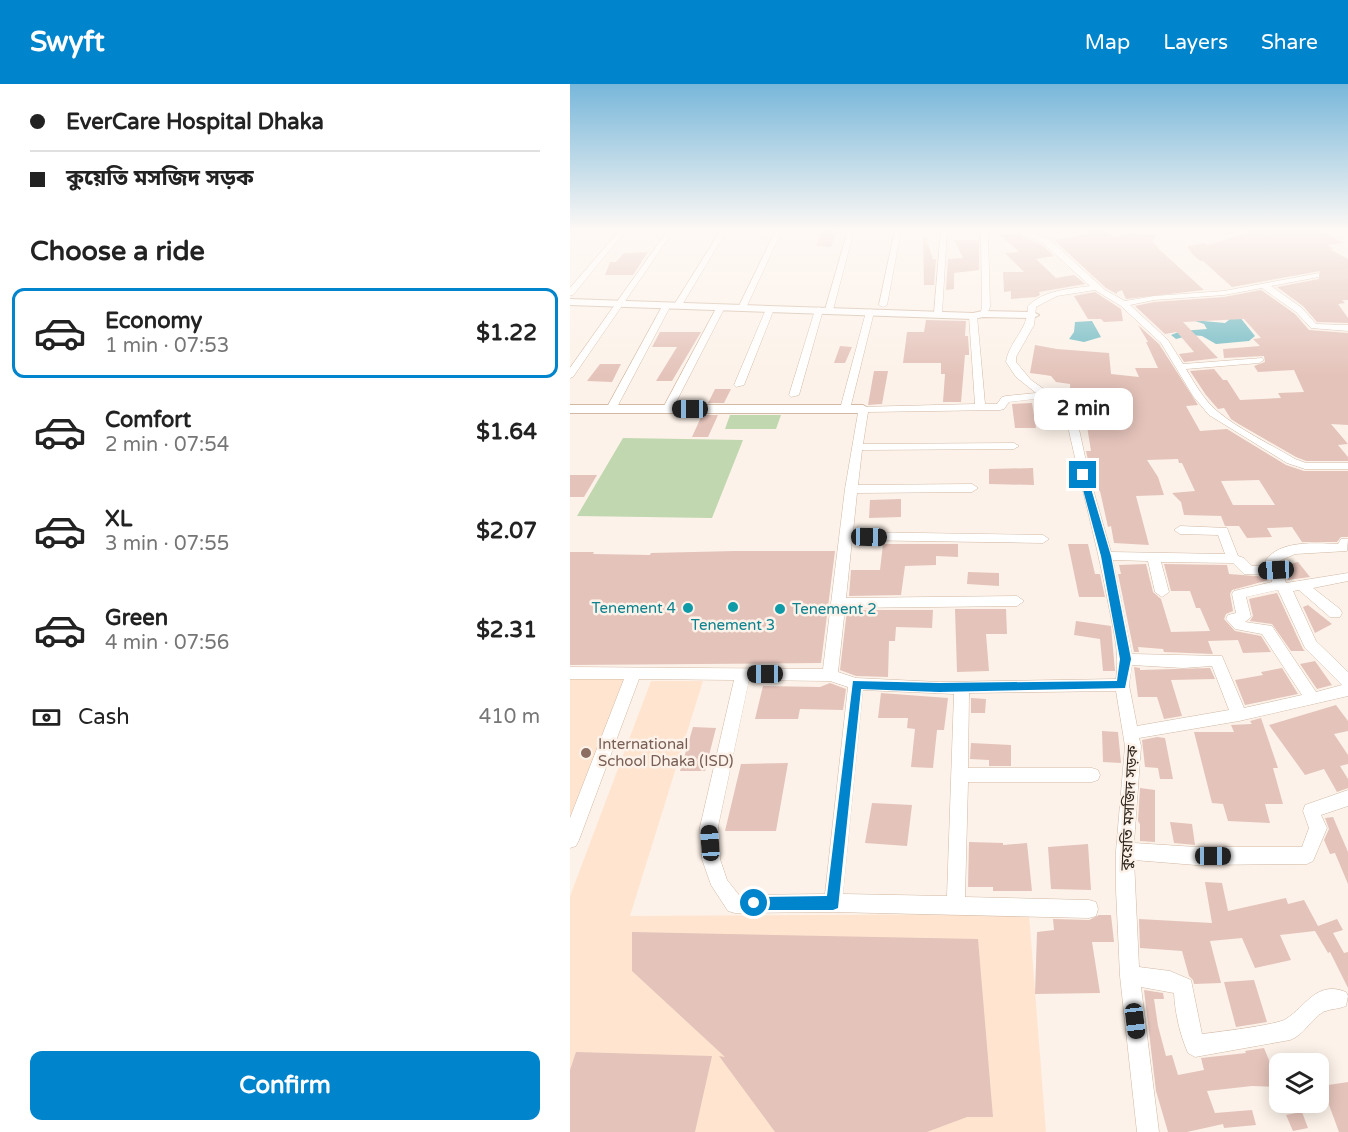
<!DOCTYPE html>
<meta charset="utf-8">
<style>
body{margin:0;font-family:"Varela Round","Noto Sans Bengali",sans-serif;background:#f6f6f6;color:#222;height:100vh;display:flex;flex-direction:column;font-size:22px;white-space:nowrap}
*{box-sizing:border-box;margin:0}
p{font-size:20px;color:#767676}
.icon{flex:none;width:33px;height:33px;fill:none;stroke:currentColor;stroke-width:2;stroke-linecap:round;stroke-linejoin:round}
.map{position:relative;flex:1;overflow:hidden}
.drawer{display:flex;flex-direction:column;background:#fff;width:570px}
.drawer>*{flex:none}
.hud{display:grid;align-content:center;height:132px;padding:0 30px;background:#fff}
.buttons{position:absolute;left:699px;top:969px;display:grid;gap:12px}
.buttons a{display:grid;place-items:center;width:60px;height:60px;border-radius:12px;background:#fff;box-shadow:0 3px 15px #0003;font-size:30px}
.end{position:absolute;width:27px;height:27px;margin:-14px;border:8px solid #0084cc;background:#fff;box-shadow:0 0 0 3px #fff}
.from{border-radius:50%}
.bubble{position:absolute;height:42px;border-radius:12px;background:#fff;box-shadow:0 3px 15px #0003;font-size:20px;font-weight:700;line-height:42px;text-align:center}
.car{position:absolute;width:18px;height:36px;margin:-18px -9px;border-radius:8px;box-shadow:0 0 4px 2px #0007;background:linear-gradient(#222 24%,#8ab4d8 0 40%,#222 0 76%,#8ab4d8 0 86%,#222 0)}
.hud b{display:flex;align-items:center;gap:21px;height:57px;font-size:22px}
.hud b+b{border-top:2px solid #e0e0e0}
.hud i{width:15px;height:15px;background:#222}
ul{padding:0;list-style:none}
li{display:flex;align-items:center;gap:18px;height:90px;margin:0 12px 9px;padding:0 18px;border:3px solid transparent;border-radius:12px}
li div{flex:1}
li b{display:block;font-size:22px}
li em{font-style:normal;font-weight:700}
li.active{border-color:#0084cc}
li>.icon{width:54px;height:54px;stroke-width:1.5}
h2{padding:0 30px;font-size:27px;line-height:72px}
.pay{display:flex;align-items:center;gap:15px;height:66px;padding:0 30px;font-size:22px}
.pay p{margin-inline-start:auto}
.button{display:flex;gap:12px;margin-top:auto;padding:12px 30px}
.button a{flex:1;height:69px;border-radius:12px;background:#0084cc;color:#fff;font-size:24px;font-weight:700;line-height:69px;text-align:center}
header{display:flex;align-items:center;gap:36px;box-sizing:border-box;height:84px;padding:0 30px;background:#0084cc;color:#fff}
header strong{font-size:28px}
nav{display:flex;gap:33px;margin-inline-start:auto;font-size:21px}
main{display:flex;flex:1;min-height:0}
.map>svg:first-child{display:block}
.built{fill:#ffe5d0}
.green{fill:#c0d7af}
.water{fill:#71bbc4}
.building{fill:#e4c3ba;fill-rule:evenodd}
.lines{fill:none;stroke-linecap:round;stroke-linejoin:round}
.minor-casing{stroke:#d2b9a4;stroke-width:1}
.tertiary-casing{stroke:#d2b9a4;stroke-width:2}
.minor{fill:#fff;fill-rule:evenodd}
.tertiary{fill:#fff;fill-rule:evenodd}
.route{fill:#0084cc}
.culture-dot{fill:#0f9aa8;stroke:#fcf2e9;stroke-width:2}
.education-dot{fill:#8d6e63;stroke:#fcf2e9;stroke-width:2}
.labels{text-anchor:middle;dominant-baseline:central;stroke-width:5;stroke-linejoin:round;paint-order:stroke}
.culture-label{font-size:15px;fill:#0d838f;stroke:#fcf2e9;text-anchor:end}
.education-label{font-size:15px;fill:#785e54;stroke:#fcf2e9;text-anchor:start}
.street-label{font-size:15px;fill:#2e251c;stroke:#fcf2e9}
</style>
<header>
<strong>Swyft</strong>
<nav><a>Map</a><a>Layers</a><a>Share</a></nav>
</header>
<main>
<section class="drawer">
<div class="hud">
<b><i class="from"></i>EverCare Hospital Dhaka</b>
<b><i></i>কুয়েতি মসজিদ সড়ক</b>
</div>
<h2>Choose a ride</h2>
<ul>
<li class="active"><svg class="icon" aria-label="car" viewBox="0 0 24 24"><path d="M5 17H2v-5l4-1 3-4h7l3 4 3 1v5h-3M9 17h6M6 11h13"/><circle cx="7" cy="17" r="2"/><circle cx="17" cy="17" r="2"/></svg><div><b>Economy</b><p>1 min · 07:53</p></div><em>$1.22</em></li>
<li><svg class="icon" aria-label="car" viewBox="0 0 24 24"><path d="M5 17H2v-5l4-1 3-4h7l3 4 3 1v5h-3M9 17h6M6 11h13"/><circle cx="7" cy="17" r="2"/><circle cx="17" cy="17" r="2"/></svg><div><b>Comfort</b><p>2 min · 07:54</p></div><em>$1.64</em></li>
<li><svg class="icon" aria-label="car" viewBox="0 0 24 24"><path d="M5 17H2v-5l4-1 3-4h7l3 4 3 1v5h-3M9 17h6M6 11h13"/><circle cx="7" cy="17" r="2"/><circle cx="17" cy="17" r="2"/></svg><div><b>XL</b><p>3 min · 07:55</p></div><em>$2.07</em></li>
<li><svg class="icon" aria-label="car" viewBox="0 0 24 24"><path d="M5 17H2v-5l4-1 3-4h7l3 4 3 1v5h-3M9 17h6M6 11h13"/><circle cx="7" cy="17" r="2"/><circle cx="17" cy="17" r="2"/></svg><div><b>Green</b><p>4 min · 07:56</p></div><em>$2.31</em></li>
</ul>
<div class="pay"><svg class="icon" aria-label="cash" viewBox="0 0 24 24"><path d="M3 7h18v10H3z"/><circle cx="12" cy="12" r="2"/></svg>Cash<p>410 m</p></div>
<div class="button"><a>Confirm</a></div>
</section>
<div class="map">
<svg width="778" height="1048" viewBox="0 0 778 1048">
<rect width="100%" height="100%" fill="#fcf2e9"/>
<!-- built -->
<path class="built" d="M0,588H64L0,749Z
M81,597H133L60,832L459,830L476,1048H0V812Z"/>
<!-- green -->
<path class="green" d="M160,331H211L206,345H155Z
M53,354L173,356L142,434L7,432Z"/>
<!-- water -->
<path class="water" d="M653,228L669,232L685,252L679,257L646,260L632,252L621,251L606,255L601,251L611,247L637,245L634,240L622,236L655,239L659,236Z
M522,237L531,253L514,258L499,255L504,248L505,238Z"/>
<!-- building -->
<path class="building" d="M252,146H267L261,163L246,162Z
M516,146H535L544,153L558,149L587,151L582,157L590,166L634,206L556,215L552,206L547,208V210L536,204L484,156L520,150Z
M672,146H750L773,159L757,161L764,165H760L778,175V216H772L775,219L768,220L778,234V239L747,238L733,222L707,203L749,195L750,187L662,203L633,177H630L623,171L617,162L635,159L637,161L678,149Z
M435,150H449L473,162L484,172L466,175L486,194L504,191L515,200L469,208L470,211L466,213L441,215V207L434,208L433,188H454L435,169L449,168L430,151Z
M353,153H356L363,175H366L364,201H354Z
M384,156H409V186L384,189V205L376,206L378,175L393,174Z
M78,168L63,191H35L40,178H46L54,169Z
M691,206L725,230L739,246L778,249V341L761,340L778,360L768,361L778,373V377H736L726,373L667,339L661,335L654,324L648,325L636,311L620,287L644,285L653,296H657L670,316L711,314L708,309L734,308L724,286L688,288L684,282L695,278L694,272L654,274L653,265L690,262L683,255L691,254L674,235L613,238L648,274L614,278L609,270L624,268L607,248L595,250L565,222L584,218L654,213Z
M525,208L551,225L553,237L534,238L531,235H518L504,212Z
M356,236L396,237L395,252H398L399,268V271H395L391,318H373L375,290H371V279H333L337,248H354Z
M568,241L589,260L628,321L616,322L630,347L657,345L716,381L734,387H778V453H771L767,458H732L722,443L697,444L702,453L677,454L669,442H655L651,432L614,431L611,418L602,409L625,407L612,379H609L608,375L577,376L588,393L594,411L566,412L579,461L544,459L541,442L538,443L530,407H526L521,390L516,367H521L517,342H548V338H557L554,314H547L546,309L526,308V314L517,313L522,335H509L507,327L501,322L500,300L486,298L481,292L475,291L460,289L465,261L487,265L539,269L541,290L569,293L565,284H588L576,258H578ZM689,396L705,421H663L651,397Z
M90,248H131L102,297H86L107,263H82Z
M270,262L282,263L275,279H264Z
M30,280H51L42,298L17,297Z
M304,287H318L312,320L298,321Z
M145,305H161L154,319H138Z
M462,319L466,344H445L442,320Z
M132,331H148L138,353H122Z
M463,384L464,401L419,400V385Z
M0,391H27L14,413H0Z
M331,415V433L299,434L300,416Z
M313,460H388V473L366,472V481L335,482L331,511L279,512L281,486H310Z
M498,460H518L525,490H530L535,513H509Z
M165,467H265L251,579L0,581V468H24L23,470L80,471L81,469Z
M728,478L740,493L718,496L713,481Z
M576,480L583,508L591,515L601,548L640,547L630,524H626L620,507H601L594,480L657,481L659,490L698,493L699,496L662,506L660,510L663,527L656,530L654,535L665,547L691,552L701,568L673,569L668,556L638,557L643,570L594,568L593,565L568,563L569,568H564L548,490H551L549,481Z
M398,488L429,489V502L397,500Z
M707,509L733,565L735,567H721L702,540L680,537L683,532L679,515Z
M738,521L762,540L745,549L733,523Z
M385,525H436L437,550H416L419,587L387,588Z
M277,526H363L362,544L326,543L325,557H319L318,593L286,592L270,586Z
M506,537L541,542L545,587H533L530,555L504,551Z
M745,577L762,601L747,605L730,580Z
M564,583L570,584V586L640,584L645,595L601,596L612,632L594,635L587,613H568Z
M712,584L728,610L675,621L665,596L693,591L691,588Z
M260,599L276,605L273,626L230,625L228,635H185L193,602L250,603Z
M311,609L378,614L374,646H367L363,684L341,683L345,645L337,644L338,634H308Z
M401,614L416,615L415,629H401Z
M766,621L778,637V647L764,650L778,671V680L770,682L778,695V704L767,708L754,685L735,691L699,641Z
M691,634L708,684H703L713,720H695L700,739L658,737L653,720L642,719L624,648H664L661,641L682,640L680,637Z
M123,643L146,644L135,687H110Z
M532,647L548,648L551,679L533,678Z
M587,653L595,654L603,695H590L588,684L575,683L572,656Z
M401,659L441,661V682H419V676L400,675Z
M218,679L206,747H155L171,680Z
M570,704L585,706V758L570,757V740L568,737Z
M302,719L342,721L337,762L295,759Z
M763,733L778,768V800L765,769L760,770L754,756L759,745L755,734Z
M600,738L622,740L625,761L604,759Z
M399,758L433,759V761L457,759L462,807H423V803H398Z
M518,760L521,806L481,805L478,763Z
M635,798L652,799L658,827L716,814L718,820L734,816L748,842L767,835L773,846L763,849L774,869L778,868V904L760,868L758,869L745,847L710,851L721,876L685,884L672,854L640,857L651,899L624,900L623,896L619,892L612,867L570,864L569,835L642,839Z
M529,831H541L544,858H522L530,909L465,910L467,848L484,846L483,835L519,836Z
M62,848L408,855L423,1033H397L357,1048H205L149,972L155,973L62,887Z
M684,896L697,938L666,943L654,898Z
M574,906L593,909L594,915H584L588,942L596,972L602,971L608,991L634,986L631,974L676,969L675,967L694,964L703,986H710V1003L682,1002L637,1007L645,1029L682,1026L686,1041L654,1044L653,1040L617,1048H598L586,1007Z
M6,968L142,972L125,1048H0V986Z
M778,998V1048H769L752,1002Z
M732,1028L738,1044L723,1047L716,1031Z"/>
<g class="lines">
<defs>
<path id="minor" d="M50,146H56L3,211H0V204Z
M98,146H104L3,293L0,294V284Z
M151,146H157L112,221L105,223L104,221Z
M206,146H212L176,224L169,226L168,224Z
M278,146H284L263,226L259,229L255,226Z
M325,146H331L317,221L313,223L309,221Z
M371,146H377L372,230L368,233L364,230Z
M411,146H456L480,156L535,206L555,217L584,212L654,207L749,189V193L701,202L732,224L746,240L778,241V247L741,244L726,228L692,204L654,211L584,216L560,221L598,256L613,280L692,274L694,276L689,279L616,285C625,300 634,316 647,327C670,346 700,360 725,375L736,379H778V385H735L717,379L639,331L623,312L591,259L551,222L525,206L487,212L466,223L464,241L446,273V278L461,296L505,327L519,391L541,468L655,470L648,451L610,450L604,446L610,442L657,444L668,472L674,474L682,482H697L696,476C710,456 746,459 768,460L771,455H778L777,467L725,470L709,477L716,499L778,489V497L743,504L770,525L772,529L770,533H760L729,506L723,507L746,557L778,588V612L669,637L569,654L571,662L564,759L626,763H732L739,744L733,727L735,721L778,706V722L751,731L757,744L743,777L737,780L626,781L564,776L569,883L600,887L621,896L632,950C647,948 707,941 716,935C736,922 747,896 776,908L778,912L776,922C769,925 759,925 753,928C740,936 734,951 720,956L625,973L618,969C610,951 605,929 604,909L571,903L589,1048H567L550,892L546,806V767L555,662L546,607L399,609L398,684H522L528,686L530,691L528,696L522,698H398L395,813L519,816L526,818L528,825L526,832L519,834L263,828L165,829L158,827L141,801L132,775L130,743L164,596L69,595L9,756L6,762L0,764V734L54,595H0V583L253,585L275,405L289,323L405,320L399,232L403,229L407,232L415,320H427L432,313L436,312L466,309L446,293L436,278C439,257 459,245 458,222C474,206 499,205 520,202L474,160L450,148H418L420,223L416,232H410L412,223ZM474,314L495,328C508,392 526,454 538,518C543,544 550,569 546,595L369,598L286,594L268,588L275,524L447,522L454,517L447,512L276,514L282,456L473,459L479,455L473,451L283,448L287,409L402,408L408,404L402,400L288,401L292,366L444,365L449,362L444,359L293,360L298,328L430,326L434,325L439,318ZM543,476L578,477L585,508L592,513L599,508L591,478L663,479L674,490L700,491L702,498L664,507L662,510L666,529L658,531L656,535L665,545L692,550L732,611L674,624L652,572L562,570ZM708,506L735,564L772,601L746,608L702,542L675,538L681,533L676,513ZM562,581L613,584L642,582L659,626L567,642L559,601ZM179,596L260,597L278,603L255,810L169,811L157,796L150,775L148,743ZM293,606L384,610L377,812L273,810Z
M94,219L101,221L46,325L45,327H37L36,325Z
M148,221L155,223L103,324L102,326H94L93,324Z
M200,222L204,225L174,301L166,303L164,301L196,225Z
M249,223L253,226L229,311L221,313L219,311L245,226Z
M300,225L304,228L280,325L279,327H271L270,325L296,228Z"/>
<path id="tertiary" d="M0,215L403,229L413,227L463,228L469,231L463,234L413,233L403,235L0,221Z
M0,321H293L300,325L293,329H0Z"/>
</defs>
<!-- minor casing -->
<use href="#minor" class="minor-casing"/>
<!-- tertiary casing -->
<use href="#tertiary" class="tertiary-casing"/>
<!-- minor -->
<use href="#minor" class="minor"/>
<!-- tertiary -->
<use href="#tertiary" class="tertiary"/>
</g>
<!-- sky -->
<linearGradient id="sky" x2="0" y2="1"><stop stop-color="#78b7da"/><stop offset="0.5" stop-color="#fef9f5"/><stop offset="1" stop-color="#fef9f5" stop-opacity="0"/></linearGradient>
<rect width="778" height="292" fill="url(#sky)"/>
<!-- route -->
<path class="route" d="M513,388L517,391L541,472L561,575L555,604L369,608L291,605L268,824L263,826H184L180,824L178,819L180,815L184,813L257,812L283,597L369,599L547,597L550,575L531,472L509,391Z"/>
<!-- markers -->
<g class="culture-dot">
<circle cx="163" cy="523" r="6"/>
<circle cx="118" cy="524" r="6"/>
<circle cx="210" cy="525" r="6"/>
</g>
<circle class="education-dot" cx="16" cy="669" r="6"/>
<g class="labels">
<!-- culture labels -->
<g class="culture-label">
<text x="106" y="524">Tenement 4</text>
<text x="222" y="525" text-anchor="start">Tenement 2</text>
<text x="163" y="541" text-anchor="middle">Tenement 3</text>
</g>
<!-- education labels -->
<g class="education-label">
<text x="28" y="660">International<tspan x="28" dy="17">School Dhaka (ISD)</tspan></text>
</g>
<!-- street labels -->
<g class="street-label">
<text transform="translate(559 724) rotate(-87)">কুয়েতি মসজিদ সড়ক</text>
</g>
</g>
</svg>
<div class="buttons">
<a><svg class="icon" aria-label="layers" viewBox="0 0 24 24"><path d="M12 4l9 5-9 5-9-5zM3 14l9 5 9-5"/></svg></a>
</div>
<i class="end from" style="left:184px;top:819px"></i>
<i class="end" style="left:513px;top:391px"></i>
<div class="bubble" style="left:464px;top:304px;width:99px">2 min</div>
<i class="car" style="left:120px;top:325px;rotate:270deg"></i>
<i class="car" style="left:299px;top:453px;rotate:91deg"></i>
<i class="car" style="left:706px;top:486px;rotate:267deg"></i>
<i class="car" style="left:195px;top:590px;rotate:270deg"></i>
<i class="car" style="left:140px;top:759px;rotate:356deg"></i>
<i class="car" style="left:643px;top:772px;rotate:90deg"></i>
<i class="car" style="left:565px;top:937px;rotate:173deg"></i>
</div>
</main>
